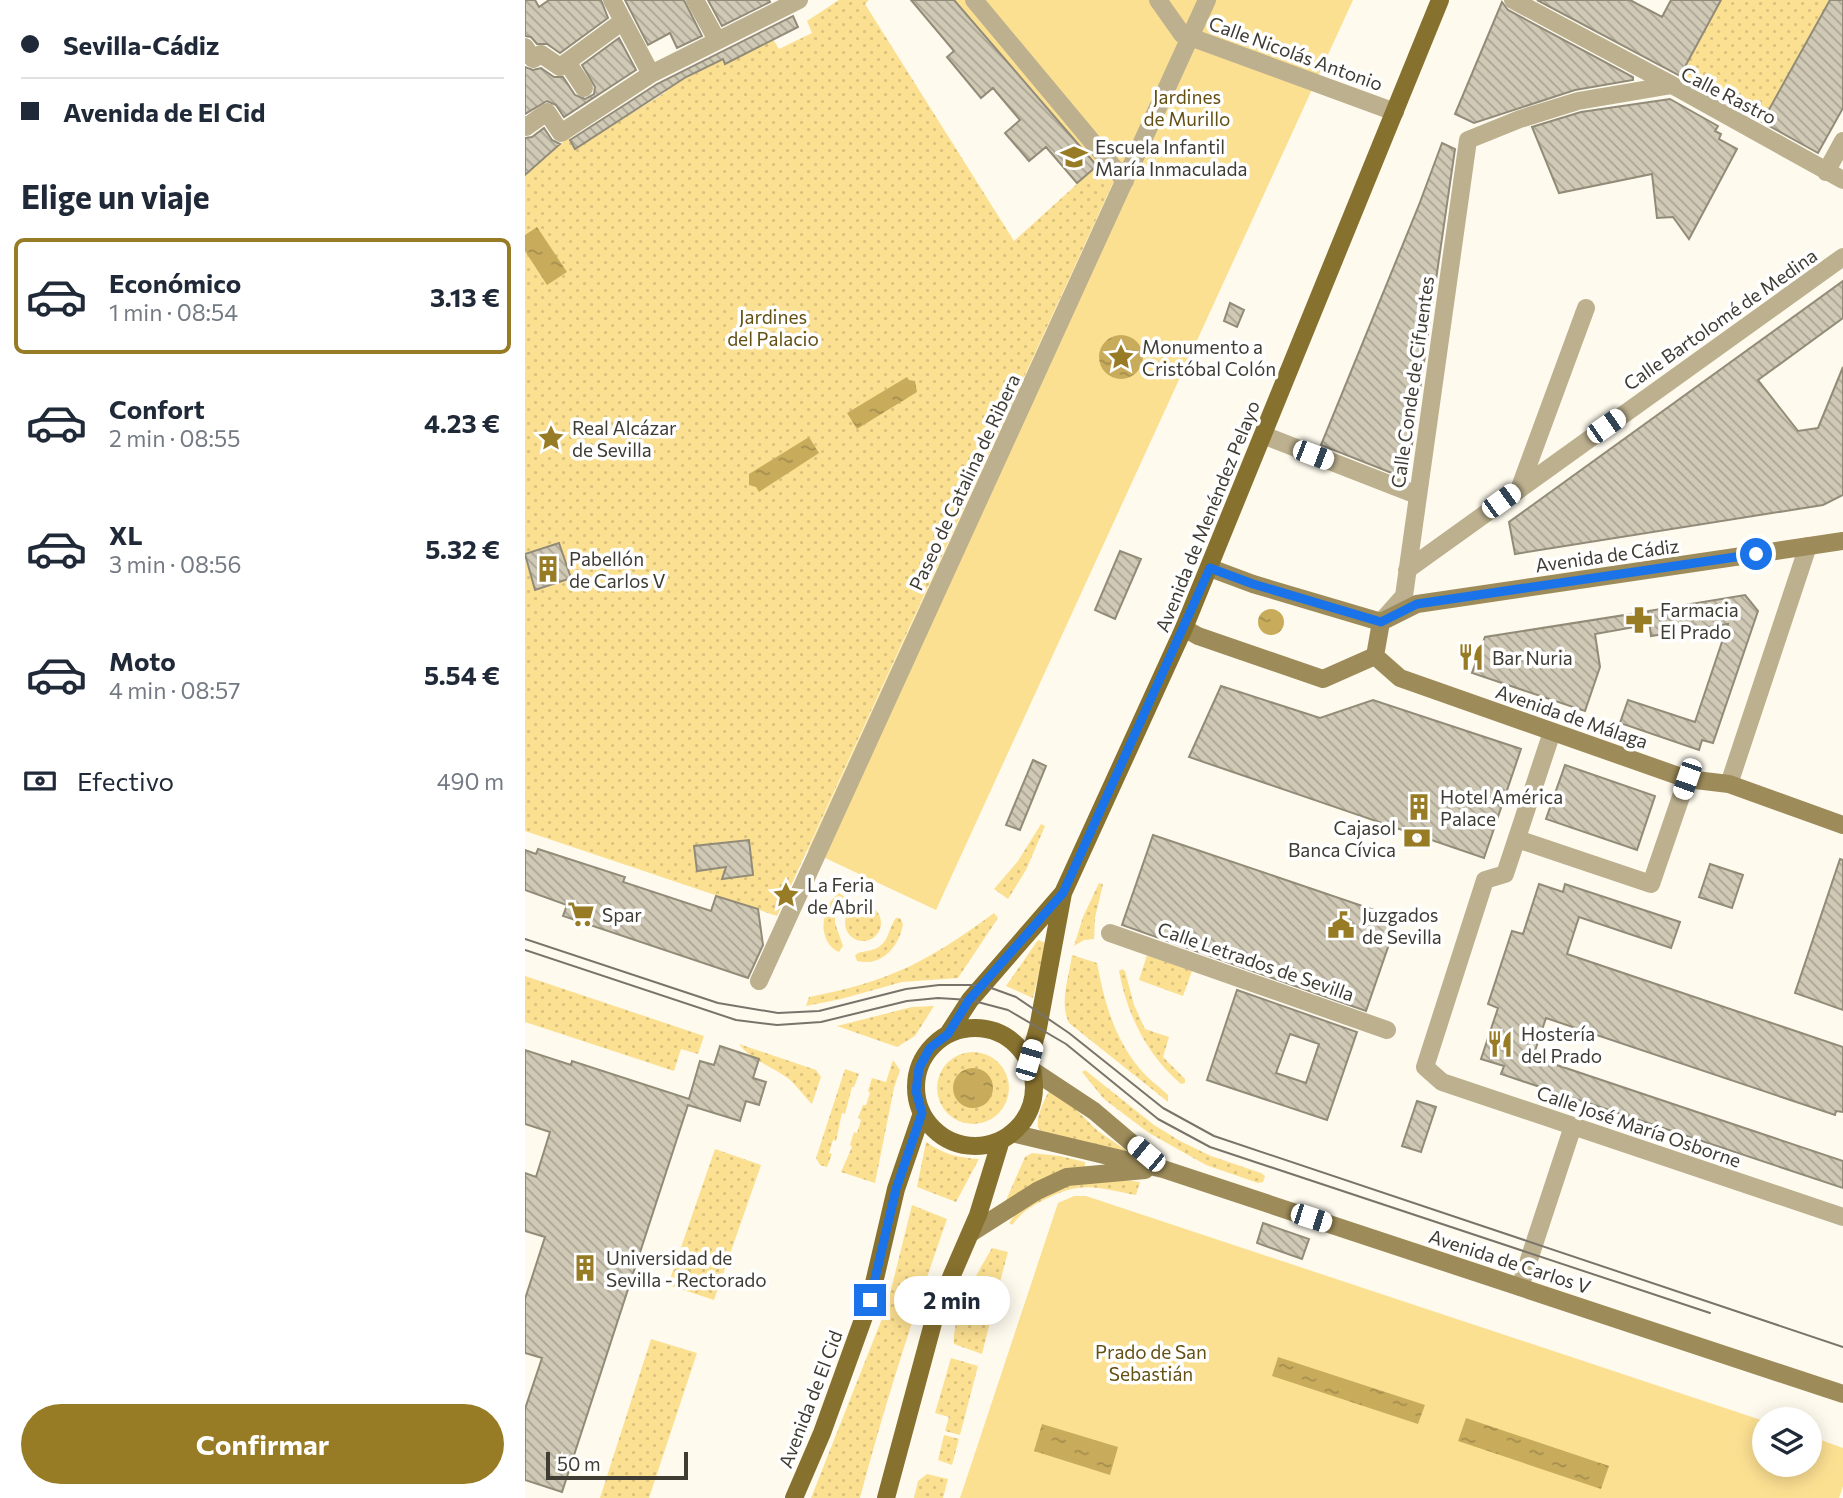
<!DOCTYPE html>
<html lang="es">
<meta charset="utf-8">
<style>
body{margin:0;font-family:Commissioner,sans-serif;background:#f6f6f7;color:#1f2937;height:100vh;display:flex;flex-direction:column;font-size:26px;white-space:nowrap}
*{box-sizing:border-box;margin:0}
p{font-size:23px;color:#747a83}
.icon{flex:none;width:38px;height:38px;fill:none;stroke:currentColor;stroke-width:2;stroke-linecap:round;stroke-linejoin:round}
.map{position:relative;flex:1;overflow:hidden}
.details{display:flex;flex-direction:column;background:#fff;width:525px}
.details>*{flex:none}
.top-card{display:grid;align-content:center;height:154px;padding:0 21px;background:#fff}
.controls{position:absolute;left:1227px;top:1407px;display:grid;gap:14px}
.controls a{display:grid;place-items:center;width:70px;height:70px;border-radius:50%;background:#fff;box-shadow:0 4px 18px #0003;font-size:35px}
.scale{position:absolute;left:21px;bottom:18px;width:142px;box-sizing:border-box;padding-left:7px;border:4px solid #3f3c34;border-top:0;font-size:19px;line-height:24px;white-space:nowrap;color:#3f3c34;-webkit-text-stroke:5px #fff;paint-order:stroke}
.end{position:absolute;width:32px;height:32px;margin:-16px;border:9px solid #1a73e8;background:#fff;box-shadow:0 0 0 4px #fff}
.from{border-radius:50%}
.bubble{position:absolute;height:49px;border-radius:24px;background:#fff;box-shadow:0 4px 18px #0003;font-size:23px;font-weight:700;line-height:49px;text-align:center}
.car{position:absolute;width:21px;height:42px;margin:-21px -10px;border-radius:9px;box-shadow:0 0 5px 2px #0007;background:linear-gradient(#fff 24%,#345 0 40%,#fff 0 76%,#345 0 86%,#fff 0)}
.top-card b{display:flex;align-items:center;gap:24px;height:66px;font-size:26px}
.top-card b+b{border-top:2px solid #e0e1e3}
.top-card i{width:18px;height:18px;background:#1f2937}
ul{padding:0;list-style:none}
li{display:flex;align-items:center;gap:21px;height:116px;margin:0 14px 10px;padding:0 7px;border:4px solid transparent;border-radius:10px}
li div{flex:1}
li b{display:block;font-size:26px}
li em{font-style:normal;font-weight:700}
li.active{border-color:#987c25}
li>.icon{width:63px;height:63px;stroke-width:1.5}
h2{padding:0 21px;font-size:32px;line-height:84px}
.pay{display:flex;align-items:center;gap:18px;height:77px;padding:0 21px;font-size:26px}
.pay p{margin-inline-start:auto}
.action{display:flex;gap:14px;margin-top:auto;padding:14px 21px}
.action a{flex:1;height:80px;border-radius:42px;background:#987c25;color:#fff;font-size:28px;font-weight:700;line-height:80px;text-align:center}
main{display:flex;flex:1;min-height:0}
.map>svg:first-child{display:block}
.grass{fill:url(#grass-dots)}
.park{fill:#fce092}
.water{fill:url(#water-ripples)}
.building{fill:url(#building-back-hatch);stroke:#918b78;stroke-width:2;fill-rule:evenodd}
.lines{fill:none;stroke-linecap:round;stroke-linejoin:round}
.street{stroke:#bcb08f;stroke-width:18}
.secondary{stroke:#9d8b59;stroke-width:18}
.primary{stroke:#87712f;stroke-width:18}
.tram{stroke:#78746b;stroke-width:2}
.route{stroke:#1a73e8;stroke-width:9}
.labels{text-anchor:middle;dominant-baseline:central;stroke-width:7;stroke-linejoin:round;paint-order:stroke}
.street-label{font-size:19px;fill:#3f3c34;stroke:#fff}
.park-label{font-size:19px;fill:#635012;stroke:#fff}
.poi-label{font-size:19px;fill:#3f3c34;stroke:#fff;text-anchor:start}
</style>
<main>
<section class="details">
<div class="top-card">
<b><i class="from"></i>Sevilla-Cádiz</b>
<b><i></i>Avenida de El Cid</b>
</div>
<h2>Elige un viaje</h2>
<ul>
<li class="active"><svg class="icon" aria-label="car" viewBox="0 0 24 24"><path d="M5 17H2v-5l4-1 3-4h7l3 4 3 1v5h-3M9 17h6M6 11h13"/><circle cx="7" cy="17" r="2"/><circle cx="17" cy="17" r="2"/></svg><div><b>Económico</b><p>1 min · 08:54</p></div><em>3.13 €</em></li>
<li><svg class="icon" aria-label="car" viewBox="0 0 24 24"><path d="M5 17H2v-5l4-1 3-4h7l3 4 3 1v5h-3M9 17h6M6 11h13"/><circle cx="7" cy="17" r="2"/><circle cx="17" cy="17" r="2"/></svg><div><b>Confort</b><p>2 min · 08:55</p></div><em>4.23 €</em></li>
<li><svg class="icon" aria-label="car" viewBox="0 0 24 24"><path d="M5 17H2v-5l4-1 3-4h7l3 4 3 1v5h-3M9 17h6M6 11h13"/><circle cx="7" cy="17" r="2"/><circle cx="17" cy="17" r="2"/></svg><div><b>XL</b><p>3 min · 08:56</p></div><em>5.32 €</em></li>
<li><svg class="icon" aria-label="car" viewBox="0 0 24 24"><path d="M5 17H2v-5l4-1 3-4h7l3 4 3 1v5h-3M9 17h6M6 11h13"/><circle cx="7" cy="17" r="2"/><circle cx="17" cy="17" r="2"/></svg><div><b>Moto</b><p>4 min · 08:57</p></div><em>5.54 €</em></li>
</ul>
<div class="pay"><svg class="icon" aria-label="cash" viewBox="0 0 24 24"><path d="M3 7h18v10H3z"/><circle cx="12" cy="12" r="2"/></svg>Efectivo<p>490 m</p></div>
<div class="action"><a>Confirmar</a></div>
</section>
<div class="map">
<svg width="1318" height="1498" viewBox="0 0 1318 1498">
<defs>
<pattern id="grass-dots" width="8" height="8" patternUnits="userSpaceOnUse" patternTransform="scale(1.75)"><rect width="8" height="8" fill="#fce092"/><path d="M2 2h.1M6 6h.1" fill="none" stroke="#d9c17e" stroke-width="1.8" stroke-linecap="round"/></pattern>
<pattern id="water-ripples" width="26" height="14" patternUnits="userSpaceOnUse" patternTransform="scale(1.75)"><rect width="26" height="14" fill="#c8ac5c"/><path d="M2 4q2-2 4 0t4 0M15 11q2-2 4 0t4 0" fill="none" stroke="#a48d4d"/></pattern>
<pattern id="building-back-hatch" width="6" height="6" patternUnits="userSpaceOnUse" patternTransform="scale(1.75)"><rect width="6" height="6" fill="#d0c9b5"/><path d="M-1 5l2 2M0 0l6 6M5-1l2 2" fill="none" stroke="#aaa494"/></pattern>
</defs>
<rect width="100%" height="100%" fill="#fefaee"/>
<!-- grass -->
<path class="grass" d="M314,0H344L340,4L489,241L572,166L588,183L252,916L0,831V175L44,137L51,148L141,92L140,89L198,59L201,64L248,39L254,49L287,33L282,21Z
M1196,0H1305L1237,122L1154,78Z
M516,824L520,826L501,870L483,899L469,889L493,861Z
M574,883L578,884L570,918L569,939L559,940L549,946L558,917Z
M314,893L320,897L310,916V923L318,946L314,952C291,942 296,905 314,893Z
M320 923a18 18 0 1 1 36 0a18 18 0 1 1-36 0Z
M469,913L473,918L433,978L377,982L316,999L281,1006L284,997C364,982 404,961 469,913Z
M371,918H375L378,924C374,947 357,967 332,961L330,955C337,950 345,952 352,948C365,941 363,928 371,918Z
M513,940L521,943L508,998L481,986Z
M547,955L572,963C579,1001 589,1038 615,1069C623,1079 634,1086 643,1095V1102L544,1023C534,1003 544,977 547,955Z
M622,955L667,971L658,996L614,980Z
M597,969L600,971L609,1005L620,1029L644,1037L638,1057L660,1079V1083L656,1084C622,1055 602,1015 594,971Z
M0,976L179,1036L173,1054L156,1049L149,1071L0,1022Z
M409,1006L390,1036L372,1047L312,1026L387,1007Z
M214,1044L291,1070L296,1077L287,1104C279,1096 272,1086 264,1079C248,1067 226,1060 214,1044Z
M412 1088a36 36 0 1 1 72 0a36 36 0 1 1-72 0Z
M368,1060L375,1070L369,1088L350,1183L316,1172L327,1147L325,1145L329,1132L332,1133L336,1120L333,1118L338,1105H341L345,1093L343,1091L347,1078L361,1082Z
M320,1069L334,1074L329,1087H327L320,1114L317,1113L311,1141L308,1140L304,1153L307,1154L302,1167L295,1165L291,1158Z
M560,1070L629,1125L655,1141L686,1156L736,1173L740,1176L738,1182L733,1183L681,1165L624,1133L579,1099L557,1072Z
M525,1090L533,1092L573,1131L605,1153L517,1132L513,1128C511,1118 519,1099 525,1090Z
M401,1142C419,1154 433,1158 454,1159L431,1202L392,1187Z
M190,1149L236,1165L189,1300L143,1285Z
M507,1153L535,1156L560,1162V1167L478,1207L500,1157Z
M592,1179L615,1182L611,1195C573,1188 557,1180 521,1199C506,1206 497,1212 487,1225L484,1223L494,1209L544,1183Z
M387,1205L422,1219C390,1311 360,1403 335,1498H286L362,1306Z
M467,1248L483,1252L471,1297L461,1295L457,1311L467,1314L457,1354L429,1344C427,1314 452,1274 467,1248Z
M126,1339L172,1353L124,1498H75Z
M426,1358L453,1366L435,1435L420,1431L424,1417L410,1413Z
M419,1435L434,1439L427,1465L413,1460Z
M402,1474L423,1479L418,1498H389L393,1481Z"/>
<!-- park -->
<path class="park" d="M428,0H828L411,910L283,850L588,184Z
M549,1196H561L1239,1421V1465H1284L1285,1436L1318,1448V1486L1314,1498H435L533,1203Z"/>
<!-- water -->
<path class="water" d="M12,227L42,272L22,285L0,251V235Z
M574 357a22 22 0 1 1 44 0a22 22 0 1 1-44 0Z
M382,377L384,380L390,381L392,392L332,429L322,413Z
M284,437L294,453L234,492L231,487L224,485V474Z
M733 622a13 13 0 1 1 26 0a13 13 0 1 1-26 0Z
M428 1088a20 20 0 1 1 40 0a20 20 0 1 1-40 0Z
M753,1357L900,1405L893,1424L747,1376Z
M941,1418L1084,1466L1076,1489L933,1441Z
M517,1424L593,1447L585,1475L509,1451Z"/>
<!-- building -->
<path class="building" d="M0,0H10L14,7L24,0H76L83,18L35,53L22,44H12L6,37L0,36Z
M100,0H159L177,36L152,48L145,33L123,45Z
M183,0H244L245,2L197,26Z
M386,0H429L572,166L552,183L521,147L504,161L480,133L495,120L468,88L456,98L422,57L429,51Z
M1012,0H1105L1137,17L1146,0H1196L1155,76Z
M1305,0H1318V108L1293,153L1237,122Z
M977,2L983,10L1108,77V80L1050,90L949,123L930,114Z
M268,16L273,27L200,64L198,59L161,77L50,149L45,140L132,84Z
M94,38L111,70L39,117L31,105L22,101L0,114V67L8,70L16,68L29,77H38L50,95L60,99L69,94L70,87L57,65Z
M1145,99L1193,126L1190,131L1196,134L1194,139L1212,149L1164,239L1148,217L1132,218L1127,174L1034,193L1007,127L1056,112Z
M19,128L27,140L35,144L0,175V138L7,137Z
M917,143L930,149L882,479L796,445L894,205Z
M1318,281V318L1233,380L1273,431L1293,428L1318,367V495L1298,505L990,554L984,522Z
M705,303L719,310L712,327L699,321Z
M34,543L46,578L10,590L0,554Z
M595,551L616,559L590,619L570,610Z
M1220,595L1233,611L1188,743L1177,740L1174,750L1095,723L1103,700L1170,722L1203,624L1126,636L1123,611Z
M1119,612L1121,625L1070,634L1075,667L1060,711L947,673L960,637Z
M696,686L795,718L848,700L996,749L959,858L664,757Z
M508,760L521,766L495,830L481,825Z
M1040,765L1130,796L1112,850L1021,819Z
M628,835L873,918L841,1011L597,925Z
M224,840L228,875L197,879L201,867L172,871L169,846Z
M13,849L100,877L98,882L186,911L191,896L233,909L238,945L223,978L38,916L42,905L0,890V850L11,854Z
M1315,859L1318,860V1010L1270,993Z
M1185,864L1218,875L1207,908L1174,897Z
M1014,884L1038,892L1040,884L1155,922L1146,948L1054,917L1042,954L1318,1047V1112L1311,1111L1310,1115L1021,1018L1008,1057L1318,1161V1188L976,1074L979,1066L956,1059L973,1008L963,1004L987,931L998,934Z
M712,990L832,1032L802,1120L682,1080ZM765,1034L794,1044L781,1083L751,1073Z
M195,1046L234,1059L228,1078L241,1082L234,1105L221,1101L215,1121L163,1105L37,1492L0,1480V1409L17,1358L0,1353V1299L20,1237L0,1231V1173L11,1177L25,1132L0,1124V1050L46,1065L47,1061L164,1099L175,1061L189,1065Z
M892,1101L911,1107L896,1152L877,1146Z
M738,1223L784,1239L777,1259L732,1243Z"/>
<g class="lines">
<!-- street -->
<path class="street" d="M87,0L126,74
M170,0L192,40
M449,0L600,181
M633,0L657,34L870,112
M988,0L1147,85
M0,47L8,59L16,54L35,67L98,21
M42,62L59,88
M0,125L1,127L22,112L36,133L126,74L274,0
M1301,172L1318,141
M738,435L892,495
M995,487L1061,308
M882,570L1318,257
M856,622L879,596L943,140L995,119L1053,101L1147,85L1318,180
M1027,732L980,874L960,880L900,1067L917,1082L1318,1217
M1204,784L1283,546
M992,839L1126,884L1162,779
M585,933L862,1030
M234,981L682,0
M995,1287L1048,1126"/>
<!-- secondary -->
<path class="secondary" d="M685,568L728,584L856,622
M856,622L892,604L1318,541
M659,628L673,636L798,679L850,656
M850,656L875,678L1162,779L1204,784L1318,825
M850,656L856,622
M507,1070L569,1111L635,1167
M487,1133L638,1169L1318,1394
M446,1233L512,1191L542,1177L620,1170"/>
<!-- primary -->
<path class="primary" d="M391 1087a59 59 0 1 1 118 0a59 59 0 1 1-118 0Z
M423,1034L445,1000L538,893
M504,1060L513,1028L538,893L659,628L915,0
M269,1498L297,1433L345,1300L371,1189L397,1113
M361,1498L411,1312L453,1215L476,1140"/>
<!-- tram -->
<path class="tram" d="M0,939L193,1003L253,1013L294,1011L381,989L414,985H458L491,997L544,1033L638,1108L689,1136L1318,1347
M0,950L211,1020L252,1025L296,1022L382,1001L413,998L445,1000L483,1010L541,1044L633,1119L685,1147L1185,1313"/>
</g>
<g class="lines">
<!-- route -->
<path class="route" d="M345,1300L371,1189L397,1113L391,1091L394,1068L405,1048L423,1034L444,1000L538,893L685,568L728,584L856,622L892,604L1231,554"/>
</g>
<!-- icons -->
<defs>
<symbol id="school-bare" viewBox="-9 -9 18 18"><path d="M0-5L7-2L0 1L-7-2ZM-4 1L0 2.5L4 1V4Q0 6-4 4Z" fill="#987c25" stroke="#fff" stroke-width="2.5" paint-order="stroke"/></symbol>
<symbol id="sight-bare" viewBox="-9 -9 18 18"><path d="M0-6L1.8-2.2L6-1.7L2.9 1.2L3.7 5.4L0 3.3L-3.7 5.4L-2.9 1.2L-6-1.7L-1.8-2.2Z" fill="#987c25" stroke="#fff" stroke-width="2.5" paint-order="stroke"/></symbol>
<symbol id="building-bare" viewBox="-9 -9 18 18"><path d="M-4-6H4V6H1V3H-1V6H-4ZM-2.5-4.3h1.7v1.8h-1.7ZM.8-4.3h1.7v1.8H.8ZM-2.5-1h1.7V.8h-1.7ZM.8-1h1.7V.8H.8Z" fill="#987c25" stroke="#fff" stroke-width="2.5" paint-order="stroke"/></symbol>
<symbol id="pharmacy-bare" viewBox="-9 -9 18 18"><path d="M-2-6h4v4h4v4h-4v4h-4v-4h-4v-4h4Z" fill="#987c25" stroke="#fff" stroke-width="2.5" paint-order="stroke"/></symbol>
<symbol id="restaurant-bare" viewBox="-9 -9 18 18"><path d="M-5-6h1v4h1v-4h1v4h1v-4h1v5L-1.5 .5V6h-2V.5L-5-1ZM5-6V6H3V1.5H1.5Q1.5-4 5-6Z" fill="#987c25" stroke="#fff" stroke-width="2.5" paint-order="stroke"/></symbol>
<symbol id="bank-bare" viewBox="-9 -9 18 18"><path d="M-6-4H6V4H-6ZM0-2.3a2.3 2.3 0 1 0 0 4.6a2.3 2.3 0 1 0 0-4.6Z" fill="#987c25" stroke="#fff" stroke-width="2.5" paint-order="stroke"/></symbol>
<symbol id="supermarket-bare" viewBox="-9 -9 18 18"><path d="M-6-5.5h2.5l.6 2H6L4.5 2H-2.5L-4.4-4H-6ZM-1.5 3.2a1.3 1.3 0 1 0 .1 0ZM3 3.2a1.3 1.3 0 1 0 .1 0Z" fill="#987c25" stroke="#fff" stroke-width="2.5" paint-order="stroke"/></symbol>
<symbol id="civic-bare" viewBox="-9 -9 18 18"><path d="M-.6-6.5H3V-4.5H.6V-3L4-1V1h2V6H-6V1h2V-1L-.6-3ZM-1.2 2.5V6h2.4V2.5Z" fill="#987c25" stroke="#fff" stroke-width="2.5" paint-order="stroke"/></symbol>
</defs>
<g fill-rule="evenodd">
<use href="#school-bare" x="530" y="138" width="38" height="38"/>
<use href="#sight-bare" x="577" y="338" width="38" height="38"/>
<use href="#sight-bare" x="7" y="419" width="38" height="38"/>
<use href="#building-bare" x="4" y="550" width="38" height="38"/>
<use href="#pharmacy-bare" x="1095" y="601" width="38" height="38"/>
<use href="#restaurant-bare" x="927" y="638" width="38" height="38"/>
<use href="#building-bare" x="875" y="788" width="38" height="38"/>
<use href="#bank-bare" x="873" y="819" width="38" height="38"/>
<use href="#sight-bare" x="242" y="876" width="38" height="38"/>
<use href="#supermarket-bare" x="37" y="895" width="38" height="38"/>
<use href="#civic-bare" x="797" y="906" width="38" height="38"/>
<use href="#restaurant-bare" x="956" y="1025" width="38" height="38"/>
<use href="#building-bare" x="41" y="1249" width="38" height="38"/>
</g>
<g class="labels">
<!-- street labels -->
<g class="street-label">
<text transform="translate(771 53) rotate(20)">Calle Nicolás Antonio</text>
<text transform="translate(1204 95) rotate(27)">Calle Rastro</text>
<text transform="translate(1195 319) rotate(-35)">Calle Bartolomé de Medina</text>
<text transform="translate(887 382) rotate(-82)">Calle Conde de Cifuentes</text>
<text transform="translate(439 482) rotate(-65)">Paseo de Catalina de Ribera</text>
<text transform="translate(682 516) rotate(-68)">Avenida de Menéndez Pelayo</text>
<text transform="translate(1082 555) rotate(-8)">Avenida de Cádiz</text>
<text transform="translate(1047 716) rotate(19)">Avenida de Málaga</text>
<text transform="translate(731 961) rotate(19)">Calle Letrados de Sevilla</text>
<text transform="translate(1114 1126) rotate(19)">Calle José María Osborne</text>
<text transform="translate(985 1261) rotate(18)">Avenida de Carlos V</text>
<text transform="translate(285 1399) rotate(-69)">Avenida de El Cid</text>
</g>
<!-- park labels -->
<g class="park-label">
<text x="662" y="96">Jardines<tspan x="662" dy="22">de Murillo</tspan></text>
<text x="248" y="316">Jardines<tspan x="248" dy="22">del Palacio</tspan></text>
<text x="626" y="1351">Prado de San<tspan x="626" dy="22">Sebastián</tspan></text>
</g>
<!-- poi labels -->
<g class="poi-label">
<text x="570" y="146">Escuela Infantil<tspan x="570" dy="22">María Inmaculada</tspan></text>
<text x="617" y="346">Monumento a<tspan x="617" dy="22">Cristóbal Colón</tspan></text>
<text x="47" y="427">Real Alcázar<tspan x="47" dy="22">de Sevilla</tspan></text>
<text x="44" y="558">Pabellón<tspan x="44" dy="22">de Carlos V</tspan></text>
<text x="1135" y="609">Farmacia<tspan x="1135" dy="22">El Prado</tspan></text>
<text x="967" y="657">Bar Nuria</text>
<text x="915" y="796">Hotel América<tspan x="915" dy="22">Palace</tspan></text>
<text x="871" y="827" text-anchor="end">Cajasol<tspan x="871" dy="22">Banca Cívica</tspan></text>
<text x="282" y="884">La Feria<tspan x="282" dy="22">de Abril</tspan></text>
<text x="77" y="914">Spar</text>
<text x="837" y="914">Juzgados<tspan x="837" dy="22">de Sevilla</tspan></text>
<text x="996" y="1033">Hostería<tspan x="996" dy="22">del Prado</tspan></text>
<text x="81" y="1257">Universidad de<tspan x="81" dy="22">Sevilla - Rectorado</tspan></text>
</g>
</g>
</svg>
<div class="controls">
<a><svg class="icon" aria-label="layers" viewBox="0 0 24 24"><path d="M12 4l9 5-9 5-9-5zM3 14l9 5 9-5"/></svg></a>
</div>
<div class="scale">50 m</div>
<i class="end from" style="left:1231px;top:554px"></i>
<i class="end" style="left:345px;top:1300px"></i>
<div class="bubble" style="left:369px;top:1276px;width:116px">2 min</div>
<i class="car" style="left:1081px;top:426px;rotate:55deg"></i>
<i class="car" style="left:788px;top:455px;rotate:111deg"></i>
<i class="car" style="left:976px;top:501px;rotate:54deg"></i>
<i class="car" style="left:1162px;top:779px;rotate:199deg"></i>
<i class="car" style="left:504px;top:1060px;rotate:16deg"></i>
<i class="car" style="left:621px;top:1154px;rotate:310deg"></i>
<i class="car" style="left:786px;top:1218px;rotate:108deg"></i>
</div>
</main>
